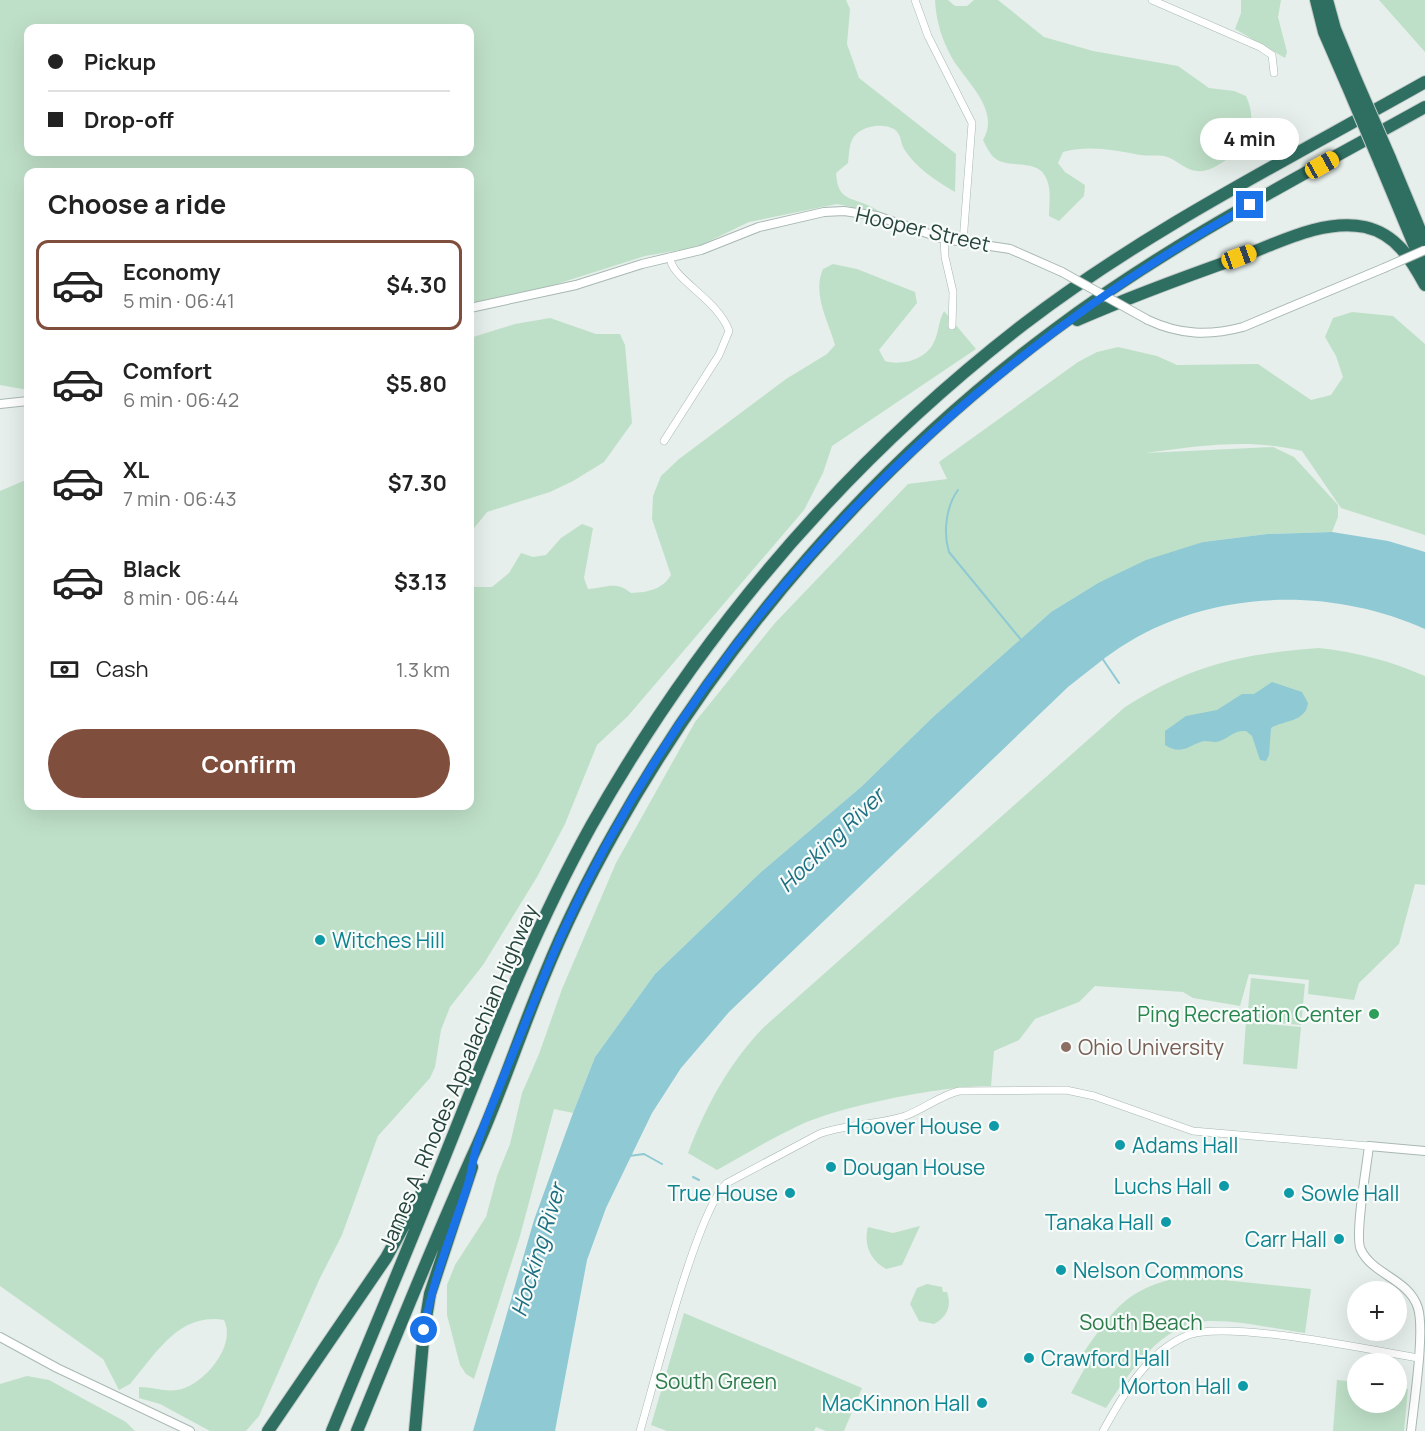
<!DOCTYPE html>
<meta charset="utf-8">
<style>
body{margin:0;font-family:Manrope,sans-serif;background:#f6f6f6;color:#222;height:100vh;display:flex;flex-direction:column;font-size:22px;white-space:nowrap}
*{box-sizing:border-box;margin:0}
p{font-size:20px;color:#767676}
.icon{flex:none;width:33px;height:33px;fill:none;stroke:currentColor;stroke-width:2;stroke-linecap:round;stroke-linejoin:round}
.map{position:relative;flex:1;overflow:hidden}
.panel{position:absolute;left:24px;top:168px;width:450px;height:642px;display:flex;flex-direction:column;background:#fff;border-radius:12px;box-shadow:0 6px 24px #0002}
.panel>*{flex:none}
.banner{position:absolute;left:24px;top:24px;width:450px;height:132px;border-radius:12px;box-shadow:0 6px 24px #0002;display:grid;align-content:center;height:132px;padding:0 24px;background:#fff}
.controls{position:absolute;left:1347px;top:1281px;display:grid;gap:12px}
.controls a{display:grid;place-items:center;width:60px;height:60px;border-radius:50%;background:#fff;box-shadow:0 6px 24px #0002;font-size:30px}
.end{position:absolute;width:27px;height:27px;margin:-14px;border:8px solid #1a73e8;background:#fff;box-shadow:0 0 0 3px #fff}
.from{border-radius:50%}
.bubble{position:absolute;height:42px;border-radius:21px;background:#fff;box-shadow:0 6px 24px #0002;font-size:20px;font-weight:700;line-height:42px;text-align:center}
.car{position:absolute;width:18px;height:36px;margin:-18px -9px;border-radius:8px;box-shadow:0 0 4px 2px #0007;background:linear-gradient(#f5c518 24%,#345 0 40%,#f5c518 0 76%,#345 0 86%,#f5c518 0)}
.banner b{display:flex;align-items:center;gap:21px;height:57px;font-size:22px}
.banner b+b{border-top:2px solid #e0e0e0}
.banner i{width:15px;height:15px;background:#222}
ul{padding:0;list-style:none}
li{display:flex;align-items:center;gap:18px;height:90px;margin:0 12px 9px;padding:0 12px;border:3px solid transparent;border-radius:12px}
li div{flex:1}
li b{display:block;font-size:22px}
li em{font-style:normal;font-weight:700}
li.current{border-color:#804e3d}
li>.icon{width:54px;height:54px;stroke-width:1.5}
h2{padding:0 24px;font-size:27px;line-height:72px}
.pay{display:flex;align-items:center;gap:15px;height:66px;padding:0 24px;font-size:22px}
.pay p{margin-inline-start:auto}
.button{display:flex;gap:12px;margin-top:auto;padding:12px 24px}
.button a{flex:1;height:69px;border-radius:36px;background:#804e3d;color:#fff;font-size:24px;font-weight:700;line-height:69px;text-align:center}
.map>svg:first-child{display:block}
.green{fill:#bfe0c8;fill-rule:evenodd}
.water{fill:#8ec9d4}
.lines{fill:none;stroke-linecap:round;stroke-linejoin:round}
.stream{stroke:#8ec9d4;stroke-width:2}
.minor-casing{stroke:#a8b8b2;stroke-width:8}
.tertiary-casing{stroke:#a8b8b2;stroke-width:10}
.motorway-casing{stroke:#c2cac8;stroke-width:14}
.minor{stroke:#fff;stroke-width:7}
.tertiary{stroke:#fff;stroke-width:8}
.motorway{stroke:#2f6f62;stroke-width:12}
.tertiary-bridge-casing{stroke:#a8b8b2;stroke-width:10;stroke-linecap:butt}
.motorway-bridge-casing{stroke:#c2cac8;stroke-width:14;stroke-linecap:butt}
.tertiary-bridge{stroke:#fff;stroke-width:8}
.motorway-bridge{stroke:#2f6f62;stroke-width:12}
.route{stroke:#1a73e8;stroke-width:8}
.culture-dot{fill:#0f9aa8;stroke:#f7fbf9;stroke-width:2}
.leisure-dot{fill:#2e9e5b;stroke:#f7fbf9;stroke-width:2}
.education-dot{fill:#8d6e63;stroke:#f7fbf9;stroke-width:2}
.labels{text-anchor:middle;dominant-baseline:central;stroke-width:4.5;stroke-linejoin:round;paint-order:stroke}
.street-label{font-size:21px;fill:#24423a;stroke:#f7fbf9}
.culture-label{font-size:21px;fill:#0d838f;stroke:#f7fbf9;text-anchor:end}
.leisure-label{font-size:21px;fill:#27864d;stroke:#f7fbf9;text-anchor:end}
.education-label{font-size:21px;fill:#785e54;stroke:#f7fbf9;text-anchor:start}
.park-label{font-size:21px;fill:#2d7a4b;stroke:#f7fbf9}
.water-label{font-size:22px;font-style:italic;fill:#1c6f80;stroke:#f7fbf9}
</style>
<div class="map">
<svg width="1425" height="1431" viewBox="0 0 1425 1431">
<rect width="100%" height="100%" fill="#e6efeb"/>
<!-- green -->
<path class="green" d="M0,0H846L850,9L847,44L859,78L956,154L955,192C936,181 916,168 904,149C900,142 902,135 894,129C882,122 858,126 852,140C849,146 849,156 848,163L836,173C838,207 857,194 881,213L837,204L749,222L697,247L645,256L538,290L470,304V172H28V390L0,385ZM28,28H470V152H28Z
M935,0H948L955,6H967L974,0H998L1044,37L1093,51L1178,66L1209,88L1234,91L1246,96C1259,124 1247,146 1223,162C1215,167 1207,172 1197,171C1184,170 1175,158 1164,156C1156,155 1148,156 1140,155C1113,150 1090,145 1063,152L1058,163L1065,172L1085,185L1084,196L1059,221L1049,216C1049,205 1051,193 1048,183C1041,156 1012,170 996,159C990,155 986,146 983,140C1001,110 966,82 952,58C942,40 936,21 935,0Z
M1241,0H1281L1278,17L1287,52L1285,58L1235,29L1241,13Z
M1379,0H1425V52Z
M833,264L857,269L915,292L917,303L879,350L885,361C901,366 926,360 934,342C939,332 938,322 944,311L976,349L832,446L823,473L804,510L628,716L597,745L565,824L537,877L483,965L450,1007L441,1030L435,1067L430,1078L378,1136L342,1235L319,1280L259,1416L246,1431H210L160,1404L139,1398V1387C152,1387 165,1392 177,1390C203,1386 237,1346 224,1320C179,1312 156,1354 130,1384L119,1390L103,1359L0,1286V491L28,479V806H470V587H492L509,573L521,553L533,557L546,555L561,538L582,524L593,528L584,578L588,589C605,588 616,580 631,593C648,592 662,590 671,575L652,519L653,496L661,476L679,459L786,379L827,354L835,345C828,320 812,294 823,269Z
M1352,312L1393,316L1425,344V535L1341,508L1302,451C1249,438 1199,446 1146,453L1273,447L1294,457L1338,505V517L1332,532L1267,534L1203,542L1098,583L1051,612L933,717L861,787L761,872L655,974L595,1057L573,1113L554,1109L520,1236L474,1379L466,1374L460,1365L447,1315V1285L455,1265L486,1217L497,1176L510,1144L522,1093L539,1054L562,989L616,863L695,722L775,623L908,484L947,479L939,462L1078,362L1097,352L1118,347L1157,356L1177,365L1258,364L1311,400L1331,395L1343,377L1336,356L1325,337L1333,318Z
M550,318L596,334H620L625,345L632,423L604,462L573,481L550,492L487,512L470,533V338L515,324Z
M1319,648C1357,652 1390,661 1425,676V885L1415,884L1399,944L1359,983L1354,1000L1308,994L1309,980L1249,974L1240,1006L1193,998L1183,992L1095,986L1079,1002L1035,1019L1019,1040L994,1051L991,1086C945,1085 839,1106 798,1126C770,1139 744,1155 717,1170L688,1153C706,1106 729,1063 764,1027L1125,707C1192,665 1240,654 1319,648Z
M1251,978L1305,984L1301,1025L1247,1020Z
M1246,1022L1301,1027L1297,1069L1243,1064Z
M920,1226L902,1265L886,1269C871,1261 863,1245 868,1227L893,1233Z
M1185,1276L1311,1289L1305,1333C1274,1329 1240,1320 1208,1321C1160,1324 1130,1372 1106,1408L1071,1393L1092,1355L1084,1352C1116,1306 1128,1288 1185,1276Z
M927,1284L942,1287L943,1292H947C952,1306 947,1317 934,1324L919,1321L910,1304L917,1288Z
M684,1313L862,1388L844,1431H826L816,1427L814,1431H667L651,1425Z
M27,1376L49,1380L126,1422L135,1431H0V1384Z
M1337,1380L1357,1382L1358,1402H1396L1397,1387L1408,1389L1404,1431H1333Z"/>
<!-- water -->
<path class="water" d="M1332,532L1388,541L1425,552V629C1329,586 1208,589 1119,648C1101,660 1085,674 1068,687L729,1012L681,1068L652,1113L606,1208L587,1260L555,1431H473L534,1220L573,1113L595,1057L655,974L761,872L861,787L933,717L1051,612L1098,583L1146,560L1203,542L1267,534Z
M1272,682L1302,692L1308,703C1306,722 1284,720 1271,728L1269,755L1266,761L1260,760L1252,736L1246,731C1234,730 1230,737 1220,741C1215,743 1210,741 1205,741C1193,742 1183,757 1165,745V731L1186,716L1217,710L1242,694H1254Z"/>
<g class="lines">
<!-- stream -->
<path class="stream" d="M958,490C946,506 943,533 949,552L1022,641
M1102,658L1119,683
M629,1156L644,1154L662,1164
M693,1177L699,1180"/>
<defs>
<path id="minor" d="M915,0L928,36L972,123L963,242
M1152,0L1260,47L1272,55L1274,73
M944,239L945,257L953,292L952,326
M664,441L719,355L729,331C718,299 670,278 670,257
M640,1431C654,1384 697,1209 727,1183L819,1134C846,1124 877,1125 905,1116C924,1109 939,1096 959,1091L1066,1090L1094,1096L1193,1131L1369,1146
M1103,1431C1123,1395 1146,1353 1186,1336C1223,1319 1371,1350 1418,1358"/>
<path id="tertiary" d="M470,308L576,285L642,264L701,250L759,227L824,212L844,211L877,216L944,239L1010,249L1062,272
M1148,320C1180,335 1209,336 1243,327L1384,268
M0,404L28,401
M0,1337L57,1368L190,1431
M1411,1431C1414,1402 1425,1332 1418,1308C1409,1279 1373,1275 1361,1250C1354,1238 1367,1164 1369,1146L1425,1151"/>
<path id="motorway" d="M1316,0L1324,32L1347,85
M1327,0L1335,29L1356,80
M1390,158L1425,242
M1380,163L1425,271
M1077,320C1130,297 1184,277 1238,258C1276,244 1323,218 1365,227C1396,234 1411,259 1425,285
M268,1431L386,1258L424,1189
M332,1431C364,1353 397,1276 428,1198C479,1073 525,945 591,826C701,631 847,461 1024,324C1148,229 1289,159 1425,82
M357,1431C396,1336 434,1240 477,1146C502,1090 521,1031 545,974C565,925 589,877 615,831C725,636 874,464 1054,330C1170,243 1299,177 1425,107
M415,1431L424,1330L430,1294L472,1167"/>
</defs>
<!-- minor casing -->
<use href="#minor" class="minor-casing"/>
<!-- tertiary casing -->
<use href="#tertiary" class="tertiary-casing"/>
<!-- motorway casing -->
<use href="#motorway" class="motorway-casing"/>
<!-- minor -->
<use href="#minor" class="minor"/>
<!-- tertiary -->
<use href="#tertiary" class="tertiary"/>
<!-- motorway -->
<use href="#motorway" class="motorway"/>
<defs>
<path id="tertiary-bridge" d="M1384,268L1425,250
M1062,272L1148,320"/>
<path id="motorway-bridge" d="M1356,80L1390,158
M1347,85L1380,163"/>
</defs>
<!-- tertiary-bridge casing -->
<use href="#tertiary-bridge" class="tertiary-bridge-casing"/>
<!-- motorway-bridge casing -->
<use href="#motorway-bridge" class="motorway-bridge-casing"/>
<!-- tertiary-bridge -->
<use href="#tertiary-bridge" class="tertiary-bridge"/>
<!-- motorway-bridge -->
<use href="#motorway-bridge" class="motorway-bridge"/>
</g>
<g class="lines">
<!-- route -->
<path class="route" d="M424,1330C433,1278 452,1234 468,1184C472,1171 473,1156 478,1142C489,1111 503,1079 515,1048C531,1010 545,972 562,934C704,623 952,371 1250,205"/>
</g>
<!-- markers -->
<g class="culture-dot">
<circle cx="320" cy="940" r="6"/>
<circle cx="994" cy="1126" r="6"/>
<circle cx="1120" cy="1145" r="6"/>
<circle cx="831" cy="1167" r="6"/>
<circle cx="1224" cy="1186" r="6"/>
<circle cx="790" cy="1193" r="6"/>
<circle cx="1289" cy="1193" r="6"/>
<circle cx="1166" cy="1222" r="6"/>
<circle cx="1339" cy="1239" r="6"/>
<circle cx="1061" cy="1270" r="6"/>
<circle cx="1029" cy="1358" r="6"/>
<circle cx="1243" cy="1386" r="6"/>
<circle cx="982" cy="1403" r="6"/>
</g>
<circle class="leisure-dot" cx="1374" cy="1014" r="6"/>
<circle class="education-dot" cx="1066" cy="1047" r="6"/>
<g class="labels">
<!-- street labels -->
<g class="street-label">
<text transform="translate(923 229) rotate(13)">Hooper Street</text>
<text transform="translate(458 1077) rotate(-67)">James A. Rhodes Appalachian Highway</text>
</g>
<!-- culture labels -->
<g class="culture-label">
<text x="332" y="940" text-anchor="start">Witches Hill</text>
<text x="982" y="1126">Hoover House</text>
<text x="1132" y="1145" text-anchor="start">Adams Hall</text>
<text x="843" y="1167" text-anchor="start">Dougan House</text>
<text x="1212" y="1186">Luchs Hall</text>
<text x="778" y="1193">True House</text>
<text x="1301" y="1193" text-anchor="start">Sowle Hall</text>
<text x="1154" y="1222">Tanaka Hall</text>
<text x="1327" y="1239">Carr Hall</text>
<text x="1073" y="1270" text-anchor="start">Nelson Commons</text>
<text x="1041" y="1358" text-anchor="start">Crawford Hall</text>
<text x="1231" y="1386">Morton Hall</text>
<text x="970" y="1403">MacKinnon Hall</text>
</g>
<!-- leisure labels -->
<g class="leisure-label">
<text x="1362" y="1014">Ping Recreation Center</text>
</g>
<!-- education labels -->
<g class="education-label">
<text x="1078" y="1047">Ohio University</text>
</g>
<!-- park labels -->
<g class="park-label">
<text x="1141" y="1322">South Beach</text>
<text x="716" y="1381">South Green</text>
</g>
<!-- water labels -->
<g class="water-label">
<text transform="translate(831 840) rotate(-44)">Hocking River</text>
<text transform="translate(538 1250) rotate(-73)">Hocking River</text>
</g>
</g>
</svg>
<div class="controls">
<a>+</a>
<a>−</a>
</div>
<i class="end from" style="left:424px;top:1330px"></i>
<i class="end" style="left:1250px;top:205px"></i>
<div class="bubble" style="left:1200px;top:118px;width:99px">4 min</div>
<i class="car" style="left:1322px;top:165px;rotate:61deg"></i>
<i class="car" style="left:1239px;top:257px;rotate:70deg"></i>
<div class="banner">
<b><i class="from"></i>Pickup</b>
<b><i></i>Drop-off</b>
</div>
<section class="panel">
<h2>Choose a ride</h2>
<ul>
<li class="current"><svg class="icon" aria-label="car" viewBox="0 0 24 24"><path d="M5 17H2v-5l4-1 3-4h7l3 4 3 1v5h-3M9 17h6M6 11h13"/><circle cx="7" cy="17" r="2"/><circle cx="17" cy="17" r="2"/></svg><div><b>Economy</b><p>5 min · 06:41</p></div><em>$4.30</em></li>
<li><svg class="icon" aria-label="car" viewBox="0 0 24 24"><path d="M5 17H2v-5l4-1 3-4h7l3 4 3 1v5h-3M9 17h6M6 11h13"/><circle cx="7" cy="17" r="2"/><circle cx="17" cy="17" r="2"/></svg><div><b>Comfort</b><p>6 min · 06:42</p></div><em>$5.80</em></li>
<li><svg class="icon" aria-label="car" viewBox="0 0 24 24"><path d="M5 17H2v-5l4-1 3-4h7l3 4 3 1v5h-3M9 17h6M6 11h13"/><circle cx="7" cy="17" r="2"/><circle cx="17" cy="17" r="2"/></svg><div><b>XL</b><p>7 min · 06:43</p></div><em>$7.30</em></li>
<li><svg class="icon" aria-label="car" viewBox="0 0 24 24"><path d="M5 17H2v-5l4-1 3-4h7l3 4 3 1v5h-3M9 17h6M6 11h13"/><circle cx="7" cy="17" r="2"/><circle cx="17" cy="17" r="2"/></svg><div><b>Black</b><p>8 min · 06:44</p></div><em>$3.13</em></li>
</ul>
<div class="pay"><svg class="icon" aria-label="cash" viewBox="0 0 24 24"><path d="M3 7h18v10H3z"/><circle cx="12" cy="12" r="2"/></svg>Cash<p>1.3 km</p></div>
<div class="button"><a>Confirm</a></div>
</section>
</div>
